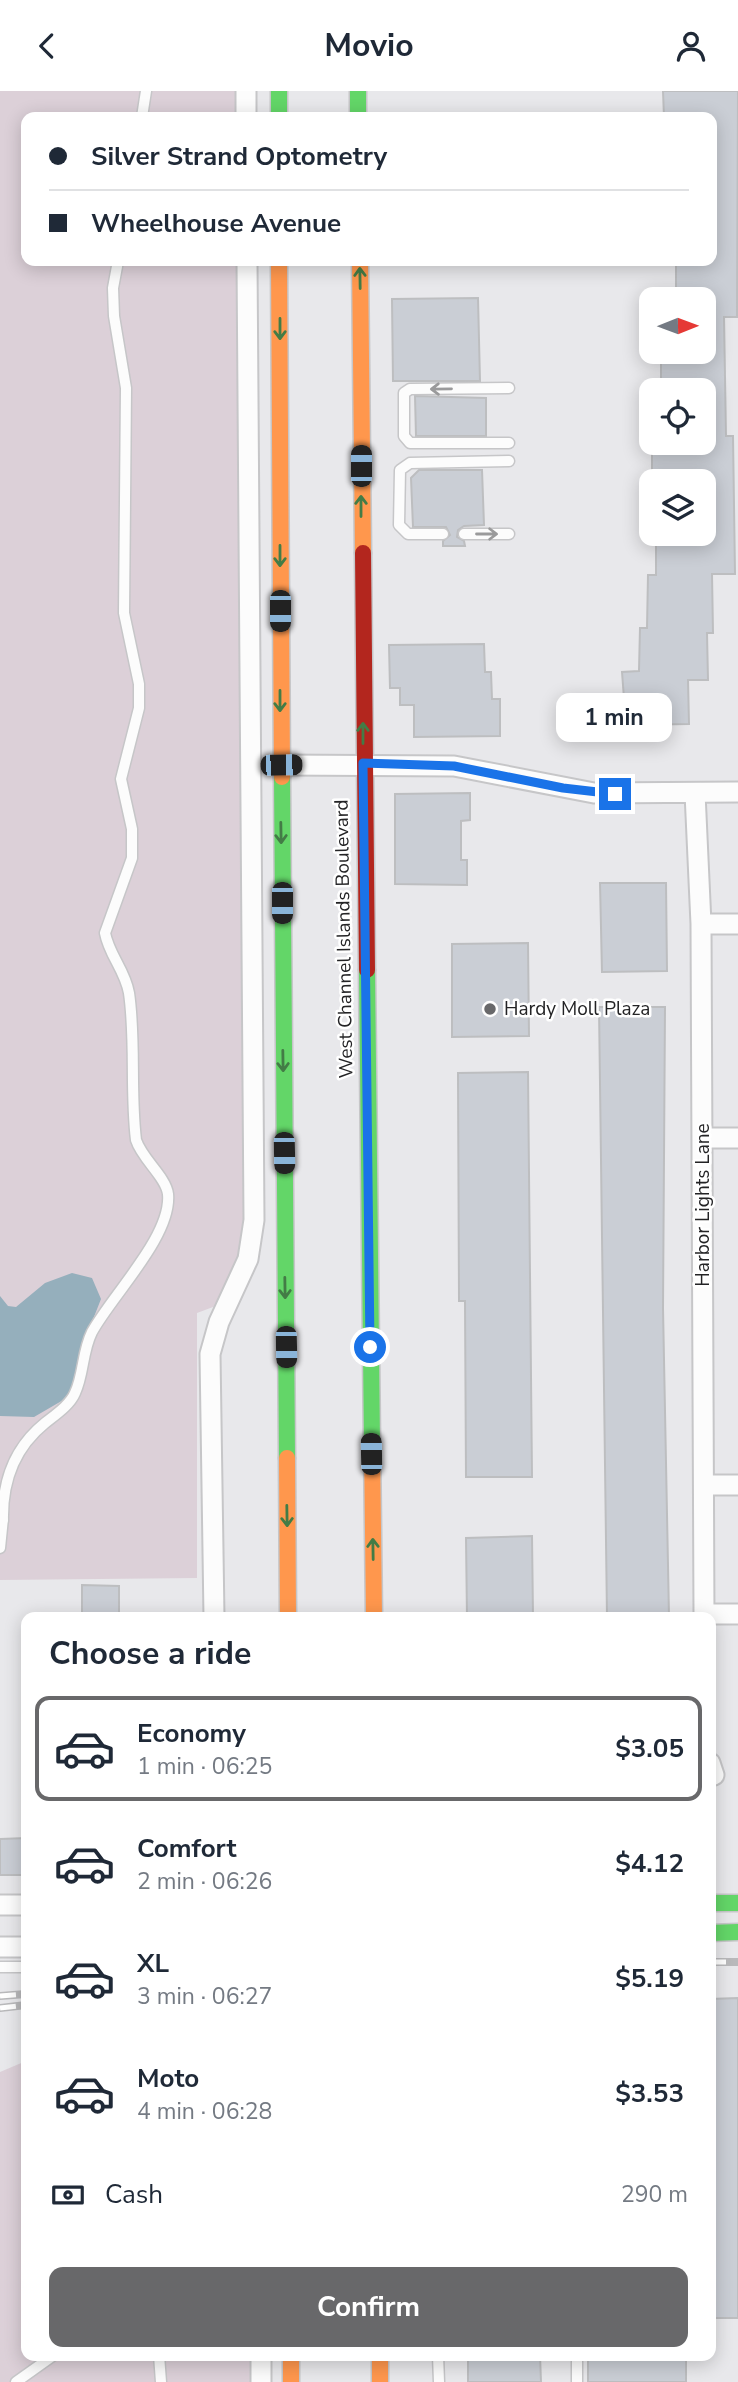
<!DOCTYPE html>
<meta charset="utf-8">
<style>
body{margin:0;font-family:"Nunito Sans",sans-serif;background:#f6f6f7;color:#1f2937;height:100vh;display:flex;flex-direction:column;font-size:26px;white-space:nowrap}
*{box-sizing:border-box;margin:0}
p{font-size:23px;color:#747a83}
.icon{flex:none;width:38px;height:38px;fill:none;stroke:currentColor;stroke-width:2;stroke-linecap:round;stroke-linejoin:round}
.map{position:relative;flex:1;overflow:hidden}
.panel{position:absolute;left:21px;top:1521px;width:695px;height:749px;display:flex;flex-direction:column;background:#fff;border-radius:14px;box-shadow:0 4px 18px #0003}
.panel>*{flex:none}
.hud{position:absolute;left:21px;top:21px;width:696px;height:154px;border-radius:14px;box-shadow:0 4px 18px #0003;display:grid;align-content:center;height:154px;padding:0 28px;background:#fff}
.needle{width:46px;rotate:89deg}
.tools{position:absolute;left:639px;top:196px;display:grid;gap:14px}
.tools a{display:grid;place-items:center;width:77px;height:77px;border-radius:14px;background:#fff;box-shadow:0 4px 18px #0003;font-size:35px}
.end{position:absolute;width:32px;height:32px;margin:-16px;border:9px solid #1a73e8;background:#fff;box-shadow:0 0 0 4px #fff}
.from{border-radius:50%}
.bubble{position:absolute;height:49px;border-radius:14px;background:#fff;box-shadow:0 4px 18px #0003;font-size:23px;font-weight:700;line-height:49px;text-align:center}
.car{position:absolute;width:21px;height:42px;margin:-21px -10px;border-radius:9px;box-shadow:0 0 5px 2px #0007;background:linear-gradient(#222 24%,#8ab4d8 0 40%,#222 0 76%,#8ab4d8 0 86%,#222 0)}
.hud b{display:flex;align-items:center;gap:24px;height:66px;font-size:26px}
.hud b+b{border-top:2px solid #e0e1e3}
.hud i{width:18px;height:18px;background:#1f2937}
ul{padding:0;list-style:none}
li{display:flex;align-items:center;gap:21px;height:105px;margin:0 14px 10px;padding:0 14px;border:4px solid transparent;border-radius:14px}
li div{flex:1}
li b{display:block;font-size:26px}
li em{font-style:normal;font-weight:700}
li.active{border-color:#68686a}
li>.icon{width:63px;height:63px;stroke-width:1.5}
h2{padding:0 28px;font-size:32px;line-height:84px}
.pay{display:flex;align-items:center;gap:18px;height:77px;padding:0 28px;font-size:26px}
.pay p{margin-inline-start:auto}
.primary-button{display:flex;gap:14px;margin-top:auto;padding:14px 28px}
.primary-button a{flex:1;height:80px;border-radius:14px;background:#68686a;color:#fff;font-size:28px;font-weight:700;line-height:80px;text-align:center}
header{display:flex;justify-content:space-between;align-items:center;height:91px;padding:0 28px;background:#fff;font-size:32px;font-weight:700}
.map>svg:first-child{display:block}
.green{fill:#dcd0d8}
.water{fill:#95afbc}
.building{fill:#caced5;stroke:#bdbec0;stroke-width:2}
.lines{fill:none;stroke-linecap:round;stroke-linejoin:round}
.lane-casing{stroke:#c6c6c8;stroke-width:13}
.street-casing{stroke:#c6c6c8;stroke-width:23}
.fast-casing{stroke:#c6c6c8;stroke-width:19}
.slow-casing{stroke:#c6c6c8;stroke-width:19}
.jam-casing{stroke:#c6c6c8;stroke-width:19}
.lane{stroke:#fcfcfc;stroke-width:10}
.street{stroke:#fcfcfc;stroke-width:19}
.fast{stroke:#63d668;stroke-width:16}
.slow{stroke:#ff974d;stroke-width:16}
.jam{stroke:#b3261e;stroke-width:16}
.rail-casing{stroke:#b9b9bb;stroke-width:8}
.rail{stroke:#fff;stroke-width:5;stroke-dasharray:16;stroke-linecap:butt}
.oneway{stroke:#437c46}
.oneway2{stroke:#9a9a9b}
.route{stroke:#1a73e8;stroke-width:9}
.poi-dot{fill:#68686a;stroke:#fff;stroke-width:2.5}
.labels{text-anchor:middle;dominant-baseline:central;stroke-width:5;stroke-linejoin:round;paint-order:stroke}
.street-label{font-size:19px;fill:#232325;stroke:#fff}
.poi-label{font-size:19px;fill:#232325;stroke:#fff;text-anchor:start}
</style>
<header><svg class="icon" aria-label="back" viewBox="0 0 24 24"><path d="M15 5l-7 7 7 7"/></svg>Movio<svg class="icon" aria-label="person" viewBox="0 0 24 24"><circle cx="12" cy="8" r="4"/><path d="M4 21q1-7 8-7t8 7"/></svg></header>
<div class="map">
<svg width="738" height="2291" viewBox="0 0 738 2291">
<rect width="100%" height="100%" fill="#e8e8eb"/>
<!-- green -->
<path class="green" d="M0,0H237V26H26V170H239L247,1129L242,1158L221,1213L197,1222V1487L0,1489Z
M26,1970V2264L251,2265V2291H0V1981Z"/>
<!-- water -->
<path class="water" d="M72,1182L92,1187L101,1208L79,1264L71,1302L65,1308L34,1326L0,1325V1205L8,1215L16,1216L45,1192Z"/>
<!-- building -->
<path class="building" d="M663,0H738L737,226H724L726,345H733L735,483H712L713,542H707L708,589H688L689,633L626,634L622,581L639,580L640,537H647L648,484H656V454L647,443H704V390H652V352H704V299H661V261H704V208H676V170H712V26H664Z
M478,207L480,290H393L392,208Z
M415,305L486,307V345H416Z
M419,379H482L484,434L464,435L458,439L457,446L464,450L465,455H443V450L450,444L446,436H413L411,387Z
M484,553L485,581H491L492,608H500V645L414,646V614H400V597H390L389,554Z
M470,702V729L461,730V769H467V794L395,793V703Z
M600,792H666L667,880L602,881Z
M528,852L529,945L452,946V853Z
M599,916H665L663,1217L669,1526H607Z
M528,981L532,1386H466L465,1210H459L458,982Z
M532,1445L533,1526H467L466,1447Z
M82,1494L119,1495V1526H82Z
M26,1747V1784H0V1748Z
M738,1907V2227H710V1908Z
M468,2264H540L541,2291H468Z
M588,2264H686V2291H588Z"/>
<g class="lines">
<defs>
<path id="lane" d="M142,26L146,0
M509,297L410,298L404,302V345L410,352H509
M443,443H408L399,434L400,379L410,372L509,370
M464,443H509
M3,1430C2,1391 14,1357 45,1332C55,1324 70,1314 75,1302C84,1283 82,1261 92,1241C112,1204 172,1145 168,1103C166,1086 142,1068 136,1049C130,1000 136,950 129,902C125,879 109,864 105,842L132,767V738L121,688L139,617V593L124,522L126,297L114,225L113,197L118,170
M0,1457L3,1427
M0,1876H26
M159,2264L161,2291
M438,2264L439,2291
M577,2264V2291
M16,2291L54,2264"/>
<path id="street" d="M246,0V26
M280,674L454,675L594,702L738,701
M695,702L701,833L704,1526
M701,833H738
M703,1047H738
M705,1394H738
M704,1523H738
M214,1526L210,1263L219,1231L248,1168L254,1129L247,170
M710,1672L714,1684
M0,1814H26
M0,1856H26
M261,2264V2291"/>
<path id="fast" d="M279,0V26
M358,0V26
M282,686L287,1367
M367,879L372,1353
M710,1812H738
M710,1842L738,1841"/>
<path id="slow" d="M279,170L282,686
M360,170L363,462
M372,1353L374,1526
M287,1367L288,1526
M291,2264V2291
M380,2264V2291"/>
<path id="jam" d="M363,462L367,879"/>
</defs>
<!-- lane casing -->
<use href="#lane" class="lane-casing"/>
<!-- street casing -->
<use href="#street" class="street-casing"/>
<!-- fast casing -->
<use href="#fast" class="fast-casing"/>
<!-- slow casing -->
<use href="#slow" class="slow-casing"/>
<!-- jam casing -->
<use href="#jam" class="jam-casing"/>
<!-- lane -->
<use href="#lane" class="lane"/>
<!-- street -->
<use href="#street" class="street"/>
<!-- fast -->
<use href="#fast" class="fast"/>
<!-- slow -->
<use href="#slow" class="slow"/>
<!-- jam -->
<use href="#jam" class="jam"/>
<defs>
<path id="rail" d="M710,1871H738
M0,1905L26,1903
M0,1917L26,1914"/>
</defs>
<!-- rail casing -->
<use href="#rail" class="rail-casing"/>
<!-- rail -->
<use href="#rail" class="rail"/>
</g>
<!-- one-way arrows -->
<defs><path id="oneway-shaft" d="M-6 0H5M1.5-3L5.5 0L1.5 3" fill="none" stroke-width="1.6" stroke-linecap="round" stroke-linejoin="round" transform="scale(1.75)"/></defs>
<g class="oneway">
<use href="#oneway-shaft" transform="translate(360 187) rotate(-91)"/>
<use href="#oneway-shaft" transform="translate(280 238) rotate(90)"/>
<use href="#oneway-shaft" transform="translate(361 415) rotate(-90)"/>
<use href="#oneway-shaft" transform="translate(280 465) rotate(90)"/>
<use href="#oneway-shaft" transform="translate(280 610) rotate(90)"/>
<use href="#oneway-shaft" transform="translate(363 642) rotate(-90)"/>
<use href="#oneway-shaft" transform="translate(281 742) rotate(89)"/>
<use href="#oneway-shaft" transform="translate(283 970) rotate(89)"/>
<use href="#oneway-shaft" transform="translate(285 1197) rotate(89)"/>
<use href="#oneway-shaft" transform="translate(287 1425) rotate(89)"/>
<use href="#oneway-shaft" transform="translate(373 1458) rotate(-91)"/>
</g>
<g class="oneway2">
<use href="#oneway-shaft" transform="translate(441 298) rotate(179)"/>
<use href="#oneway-shaft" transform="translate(487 443)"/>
</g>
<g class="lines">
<!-- route -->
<path class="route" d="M370,1256L363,672L454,675L563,697L615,703"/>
</g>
<!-- markers -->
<circle class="poi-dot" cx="490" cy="918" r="7"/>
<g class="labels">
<!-- street labels -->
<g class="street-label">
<text transform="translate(344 848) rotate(-91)">West Channel Islands Boulevard</text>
<text transform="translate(703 1114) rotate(-90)">Harbor Lights Lane</text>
</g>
<!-- poi labels -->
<g class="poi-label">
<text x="504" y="918">Hardy Moll Plaza</text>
</g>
</g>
</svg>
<div class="tools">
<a><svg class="needle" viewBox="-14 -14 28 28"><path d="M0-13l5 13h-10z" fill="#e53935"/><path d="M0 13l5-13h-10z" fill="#747a83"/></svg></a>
<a><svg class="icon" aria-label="locate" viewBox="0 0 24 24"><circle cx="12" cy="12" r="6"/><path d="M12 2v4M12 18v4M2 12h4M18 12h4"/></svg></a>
<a><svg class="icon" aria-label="layers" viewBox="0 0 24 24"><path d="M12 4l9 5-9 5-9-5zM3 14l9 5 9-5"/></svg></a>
</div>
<i class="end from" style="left:370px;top:1256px"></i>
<i class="end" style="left:615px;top:703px"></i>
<div class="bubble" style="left:556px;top:602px;width:116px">1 min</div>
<i class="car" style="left:361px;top:375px;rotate:0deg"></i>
<i class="car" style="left:280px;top:520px;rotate:180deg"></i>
<i class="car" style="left:281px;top:674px;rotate:89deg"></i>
<i class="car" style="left:282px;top:812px;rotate:180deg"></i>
<i class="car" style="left:284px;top:1062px;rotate:179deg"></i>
<i class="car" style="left:286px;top:1256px;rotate:179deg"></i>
<i class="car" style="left:371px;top:1363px;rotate:359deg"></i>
<div class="hud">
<b><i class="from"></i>Silver Strand Optometry</b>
<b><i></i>Wheelhouse Avenue</b>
</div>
<section class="panel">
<h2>Choose a ride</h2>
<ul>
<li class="active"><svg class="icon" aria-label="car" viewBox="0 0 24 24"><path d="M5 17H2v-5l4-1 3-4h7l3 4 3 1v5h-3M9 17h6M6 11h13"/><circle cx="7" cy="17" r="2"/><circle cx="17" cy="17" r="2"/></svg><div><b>Economy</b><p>1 min · 06:25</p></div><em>$3.05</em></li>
<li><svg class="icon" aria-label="car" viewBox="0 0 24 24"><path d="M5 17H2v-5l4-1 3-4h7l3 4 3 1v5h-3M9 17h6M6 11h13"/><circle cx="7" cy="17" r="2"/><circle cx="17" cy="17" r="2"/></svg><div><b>Comfort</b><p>2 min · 06:26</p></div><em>$4.12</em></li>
<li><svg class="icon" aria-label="car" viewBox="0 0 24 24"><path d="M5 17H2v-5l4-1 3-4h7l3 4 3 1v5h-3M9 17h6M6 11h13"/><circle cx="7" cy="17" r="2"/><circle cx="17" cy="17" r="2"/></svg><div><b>XL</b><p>3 min · 06:27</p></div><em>$5.19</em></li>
<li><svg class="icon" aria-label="car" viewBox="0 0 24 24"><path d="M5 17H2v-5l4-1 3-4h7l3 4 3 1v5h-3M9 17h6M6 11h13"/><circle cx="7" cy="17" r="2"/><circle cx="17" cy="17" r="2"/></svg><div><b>Moto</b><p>4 min · 06:28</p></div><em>$3.53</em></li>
</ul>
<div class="pay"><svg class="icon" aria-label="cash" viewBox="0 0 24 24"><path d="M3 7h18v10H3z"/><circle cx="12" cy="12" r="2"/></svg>Cash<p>290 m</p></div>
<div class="primary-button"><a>Confirm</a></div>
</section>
</div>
